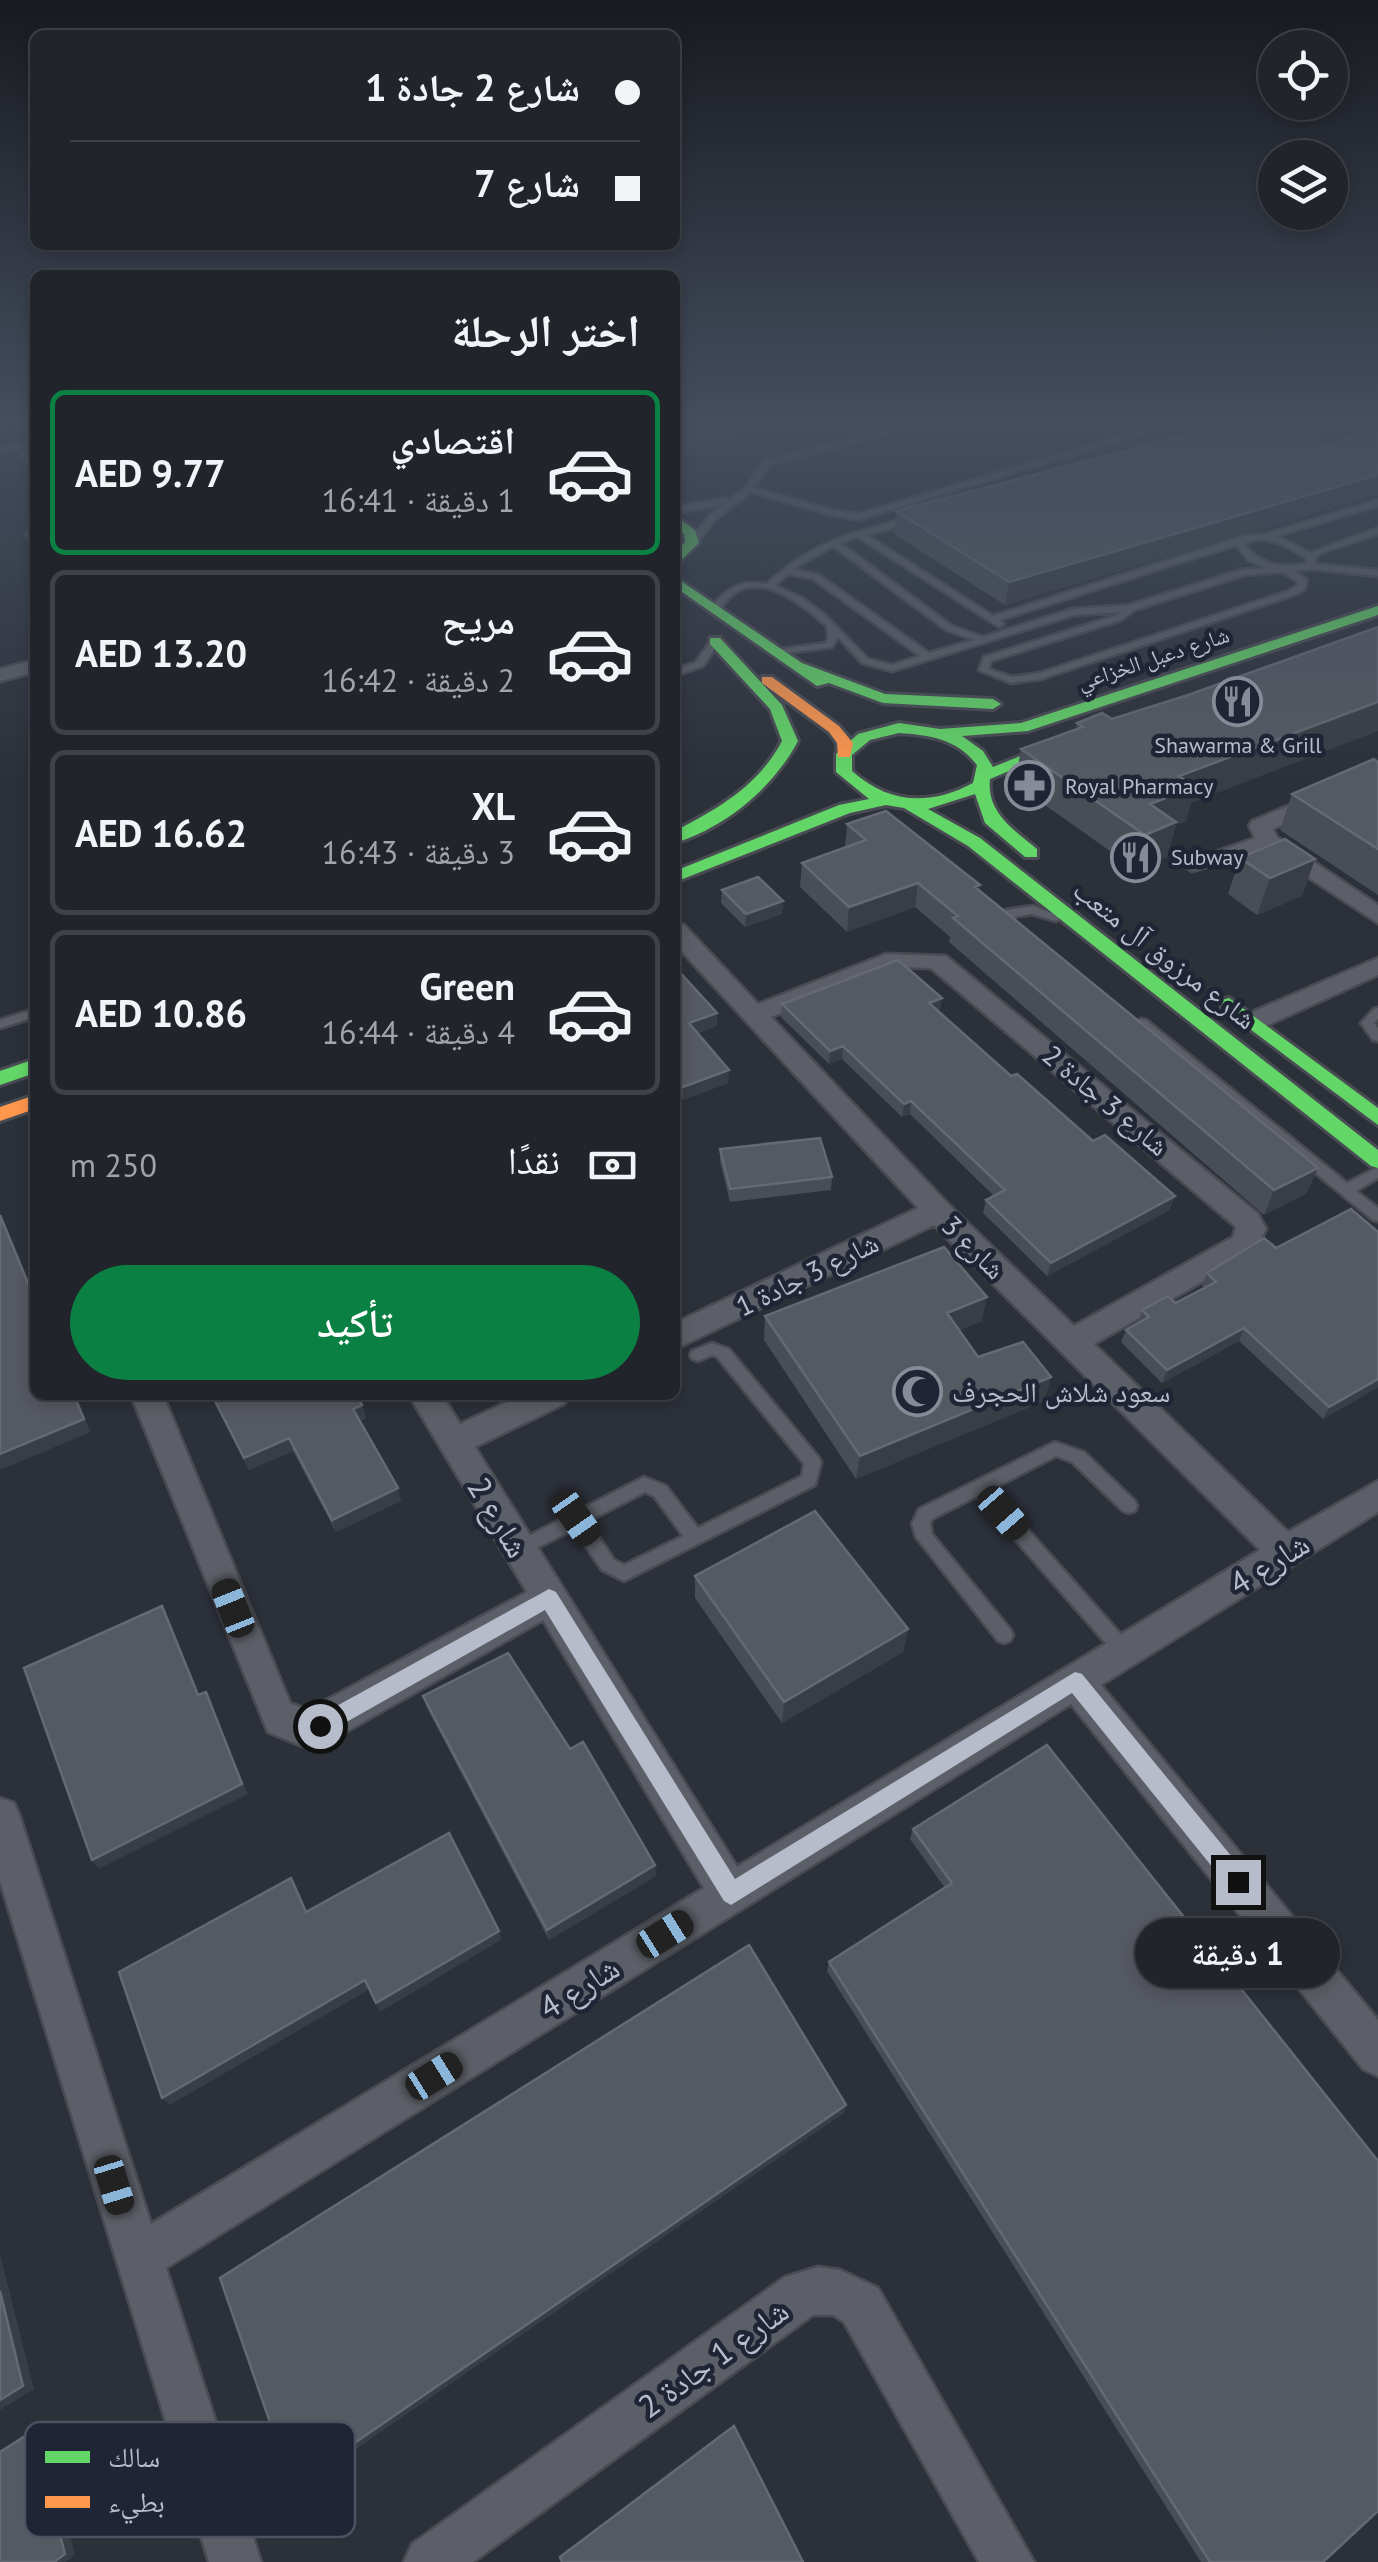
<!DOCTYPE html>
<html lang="ar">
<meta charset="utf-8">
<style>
body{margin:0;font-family:"PT Sans","Noto Naskh Arabic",sans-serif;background:#2d3037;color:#f1f3f6;direction:rtl;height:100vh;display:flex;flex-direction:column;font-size:38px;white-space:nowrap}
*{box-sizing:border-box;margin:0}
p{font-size:32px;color:#a2a4a9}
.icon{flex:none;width:55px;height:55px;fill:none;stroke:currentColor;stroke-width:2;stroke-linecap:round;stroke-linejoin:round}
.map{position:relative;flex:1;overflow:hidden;direction:ltr}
.details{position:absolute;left:30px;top:270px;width:650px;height:1130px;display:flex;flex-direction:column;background:#21242b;border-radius:15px;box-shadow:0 5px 15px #0003,0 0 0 2px #3e4147;direction:rtl}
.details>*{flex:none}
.guide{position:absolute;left:30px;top:30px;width:650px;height:220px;border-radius:15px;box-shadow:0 5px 15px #0003,0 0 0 2px #3e4147;direction:rtl;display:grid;align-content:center;height:220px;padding:0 40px;background:#21242b}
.fabs{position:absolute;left:1258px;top:30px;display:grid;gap:20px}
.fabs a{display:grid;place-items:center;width:90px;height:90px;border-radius:50%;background:#21242b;box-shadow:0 5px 15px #0003,0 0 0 2px #3e4147;font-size:50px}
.end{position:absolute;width:45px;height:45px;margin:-22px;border:12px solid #b7bcca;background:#111;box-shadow:0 0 0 5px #111}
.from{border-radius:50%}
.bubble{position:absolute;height:70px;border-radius:35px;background:#21242b;box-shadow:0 5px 15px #0003,0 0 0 2px #3e4147;font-size:32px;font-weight:600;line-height:70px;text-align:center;direction:rtl}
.car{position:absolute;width:30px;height:60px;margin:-30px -15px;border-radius:12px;box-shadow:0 0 8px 2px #0007;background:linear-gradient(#222 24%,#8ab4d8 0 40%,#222 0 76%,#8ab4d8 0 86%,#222 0)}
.guide b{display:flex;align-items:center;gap:35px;height:95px;font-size:38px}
.guide b+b{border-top:2px solid #3e4147}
.guide i{width:25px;height:25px;background:#f1f3f6}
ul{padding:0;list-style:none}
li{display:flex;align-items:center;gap:30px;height:165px;margin:0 20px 15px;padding:0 20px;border:5px solid #3e4147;border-radius:15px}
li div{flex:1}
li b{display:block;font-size:38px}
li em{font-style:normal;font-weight:600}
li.active{border-color:#0b8043}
li>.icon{width:90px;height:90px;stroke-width:1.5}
h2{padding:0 40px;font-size:45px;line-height:120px}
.pay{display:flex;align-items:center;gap:25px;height:110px;padding:0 40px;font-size:38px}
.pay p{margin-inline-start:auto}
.cta{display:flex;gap:20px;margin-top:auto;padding:20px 40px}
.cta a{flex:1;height:115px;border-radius:60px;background:#0b8043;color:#fff;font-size:40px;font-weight:600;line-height:115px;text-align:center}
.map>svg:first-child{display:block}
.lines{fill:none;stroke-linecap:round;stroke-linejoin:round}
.lane-casing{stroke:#484b52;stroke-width:5}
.street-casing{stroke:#484b52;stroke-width:5}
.fast-casing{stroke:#484b52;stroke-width:6}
.slow-casing{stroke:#484b52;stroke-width:6}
.lane{fill:#5c5f67;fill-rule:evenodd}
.street{fill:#5c5f67;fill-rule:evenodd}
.fast{fill:#63d668;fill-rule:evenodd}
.slow{fill:#ff974d;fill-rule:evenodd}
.wall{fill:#494d56}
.shaded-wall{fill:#393d45}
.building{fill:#555962;stroke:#646972;stroke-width:2.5}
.route{fill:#b7bcca}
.labels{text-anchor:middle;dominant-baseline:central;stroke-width:9;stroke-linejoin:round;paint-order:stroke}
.far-street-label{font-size:22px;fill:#b7bcca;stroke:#1f2534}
.far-poi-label{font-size:22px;fill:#b7bcca;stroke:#1f2534;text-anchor:start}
.street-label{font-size:28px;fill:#b7bcca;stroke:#1f2534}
.poi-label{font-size:28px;fill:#b7bcca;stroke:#1f2534;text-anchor:start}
.near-street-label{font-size:32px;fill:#b7bcca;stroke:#1f2534}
.key{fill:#1f2534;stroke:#4d5261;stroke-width:2.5}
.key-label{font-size:28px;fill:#b7bcca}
</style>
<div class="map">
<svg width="1378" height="2562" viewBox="0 0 1378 2562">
<rect width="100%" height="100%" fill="#2c3039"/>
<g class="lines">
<defs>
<path id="lane" d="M915,423H927L769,465L754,488L832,510L858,514L1166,423H1177L858,520L828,514L751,492L715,520L695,545L688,543L709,516L725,504L675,513V507L726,498L730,500L746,487L763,461Z
M1352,423H1362L1378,429V434Z
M35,441V445L0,452V448Z
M24,453L35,461V468L20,455Z
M1378,500V506L1276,536L1310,553L1378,528V534L1321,553L1315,558V564L1378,570V576L1311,569L1294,571L1307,580L1305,589L1294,595L1041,679L1011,683L979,670L984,657L1115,616L1121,612L1074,615L892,671L862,663L838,637L832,647L779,654V650L782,649L826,643L828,640L827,626C806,609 773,578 742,589C733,592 725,603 718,610L710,608C730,587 737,580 767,584C809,543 854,532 912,517L916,520L915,522L867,535L993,616L1244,536L1266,534ZM858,537L999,627L1004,624L1000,620L1236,545L1248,560L1266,568L1241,570L1130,605L1073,609L983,637L952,626L840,543ZM1257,539C1275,539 1290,548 1306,558V564C1282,568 1259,565 1244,544ZM833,546L946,630L974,640L929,653L819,575L793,569ZM1282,572L1297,581V586L1288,591L1040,673L1012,677L989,669L991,661L1121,620L1134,610L1245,575ZM788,574L813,579L920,656L892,665L868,659L824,614L802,598L775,586Z
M35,527V543L26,534Z
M712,639L720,641L703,666L675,676V670L696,662Z
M1033,906L1062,917L1056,921L1032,914L1006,918L1000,914L1006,910Z
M1378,1008V1019L1374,1023L1378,1028V1041L1373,1040L1361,1023L1374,1009Z
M35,1009V1017L0,1028V1020Z
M1141,1019L1146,1020L1347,1183L1378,1167V1178L1356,1191L1378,1208V1221L1373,1220L1136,1026L1135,1023Z
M712,1343L729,1349L819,1458L821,1463L815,1485L624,1581L602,1570L574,1529L525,1554L519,1557L513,1554L510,1549L513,1544L644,1477L666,1486L698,1528L802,1476L804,1464L717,1357L712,1355L698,1361L692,1359L690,1355L692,1351ZM645,1492L654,1496L683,1536L624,1565L614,1560L588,1521Z
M1055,1442L1084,1452L1135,1501L1137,1506L1135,1511L1129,1513L1123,1511L1072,1462L1056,1456L992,1489L1130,1645L1133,1651L1130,1657L1124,1659L1118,1657L977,1496L932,1519L930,1524L932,1534L1010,1629L1013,1635L1010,1641L1004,1643L998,1641L916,1537L912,1524L919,1509Z"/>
<path id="street" d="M35,660V672L0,681V669Z
M1378,769V783L1273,829L1277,837L1378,905V923L1265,849L1192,871L1181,864L1255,838L1249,826L1252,821Z
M675,923L684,925L758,1004L886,954L946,956L1258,1214L1266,1229L1254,1252L1094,1344L1288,1532L1378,1481V1512L1101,1685L1378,2020V2076L1363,2069L1071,1704L166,2268L261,2562H209L0,1881V1798L14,1803L20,1817L151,2224L704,1888L543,1620L333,1739L302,1746L268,1732L131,1395H163L290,1703L308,1710L527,1592L409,1395H442L460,1424L522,1395H569L564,1404L475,1447L737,1867L1260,1550L934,1225L675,1349V1323L918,1208L675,944ZM898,967L931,968L1236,1227L1233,1237L1074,1326L948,1204L771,1017Z
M1378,958V975L1261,1028L1252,1030L1239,1022L1243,1016Z
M818,2267L840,2270L878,2288L1034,2562H979L844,2322L833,2315H813L473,2562H404L412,2544L785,2277Z"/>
<path id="fast" d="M675,516L695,530L699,543L675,566V554L685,542L684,534L675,527Z
M675,577L802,663L885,694L993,699L1001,704L993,709L883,703L829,683L817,686L675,587Z
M1378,606V615L1028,731L962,736L983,751L993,767L1071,736L1085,739L990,779C986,812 1014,830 1037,849V857H1025L985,823L975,794L928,809L980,838L1378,1150V1168L1371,1166L968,846L904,808L886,805L850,813L675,882V871L839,805L869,799L836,772V754L858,734L899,723L940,729L1021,723ZM899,733C930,735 957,739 977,765L973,783C930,806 889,804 852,771V755L870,740Z
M710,638H720L782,705L798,741C773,788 726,827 675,843V831C719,808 758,786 782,741L770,709L710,644Z
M1229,998L1378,1108V1125L1222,1008V1000Z
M35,1059V1073L0,1085V1071Z"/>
<path id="slow" d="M762,677H772L839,726L853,743L850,757H838L837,743L829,732L762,683Z
M35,1095V1109L0,1121V1107Z"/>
</defs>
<!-- lane casing -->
<use href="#lane" class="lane-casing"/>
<!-- street casing -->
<use href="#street" class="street-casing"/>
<!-- fast casing -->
<use href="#fast" class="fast-casing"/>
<!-- slow casing -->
<use href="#slow" class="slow-casing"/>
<!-- lane -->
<use href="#lane" class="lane"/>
<!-- street -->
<use href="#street" class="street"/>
<!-- fast -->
<use href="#fast" class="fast"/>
<!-- slow -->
<use href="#slow" class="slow"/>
</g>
<!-- wall -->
<path class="wall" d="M1327,445L1005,605L894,534L896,511Z
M1077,723L1191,803L1186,821L1176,825L1167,857L1137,870L1015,784L1021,749L1076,729Z
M1378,762V895L1280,830L1292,794Z
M847,824L979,890L1307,1193L1264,1215L949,942L950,937L915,907L847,932L800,887L802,863L845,847Z
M1240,858L1315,859L1302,896L1257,915L1228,894Z
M722,890L783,901L782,914L745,927L721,903Z
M675,967L717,1026L698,1033L728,1083L683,1100L675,1090Z
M782,1004L940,1011L939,1012L1011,1076L1170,1210L1047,1276L983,1213L986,1200L994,1196L910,1114L902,1117L842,1059L829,1064L781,1017Z
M720,1149L832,1177L831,1190L730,1202L720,1162Z
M1378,1232V1387L1323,1419L1239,1341L1162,1383L1121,1342L1126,1330L1138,1323L1142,1310L1175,1303L1204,1288L1202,1286L1207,1273L1276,1248Z
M765,1316L982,1321L959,1330L978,1357L1051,1377L1044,1401L856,1479L764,1340Z
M201,1395H357L362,1405L366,1418L360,1421L401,1501L336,1532L293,1451L249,1470L212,1397L204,1401Z
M695,1576L908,1629L903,1652L782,1723L695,1598Z
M423,1696L570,1749L655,1865L656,1876L549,1940L427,1708Z
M913,1829L1378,2161L1323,2562H1201L827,1971L829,1962L945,1888L910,1839Z"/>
<!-- shaded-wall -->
<path class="shaded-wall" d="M726,423H743L742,440L675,456V435Z
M1378,466V495L1005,605L1009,582Z
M1378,702V731L1191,803L1186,821L1176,825L1167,857L1137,870L1145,835L1150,804L1179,776Z
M1315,859L1302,896L1257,915L1270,878Z
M918,883L915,907L847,932L849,907Z
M783,901L782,914L745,927L746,914Z
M942,998L940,1011L927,1017L929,1003Z
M717,1013V1026L689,1036V1023Z
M843,1046L842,1059L829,1064L830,1051Z
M729,1070L728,1083L683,1100V1087Z
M911,1101L910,1114L902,1117L904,1104Z
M1318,1168L1307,1193L1264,1215L1274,1190Z
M1175,1196L1170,1210L1047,1276L1051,1263Z
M987,1297L982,1321L942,1337L947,1313Z
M1244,1328L1239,1341L1162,1383L1167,1370Z
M1051,1377L1044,1401L856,1479L860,1456Z
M1378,1379V1387L1323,1419L1329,1407Z
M74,1395L91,1432L0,1470V1454Z
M202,1395H211L212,1397L204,1401Z
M362,1405L366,1418L357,1422L353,1409Z
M289,1438L293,1451L249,1470L244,1458Z
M398,1488L401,1501L336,1532L332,1520Z
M162,1606L168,1618L204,1706L198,1695Z
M908,1629L903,1652L782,1723L784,1702Z
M206,1692L248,1794L99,1869L92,1860Z
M655,1865L656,1876L549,1940L547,1930Z
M499,1931L501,1940L380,2012L376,2003Z
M365,1980L370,1989L170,2105L162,2098Z
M846,2105L844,2113L298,2489L292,2486Z
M0,2254L34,2389L0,2410Z
M33,2431L44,2434L75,2555L66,2562H54Z"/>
<!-- building -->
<path class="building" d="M675,423H726L675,435Z
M1231,423H1280L1327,445L1378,429V466L1375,467L1378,468V475L1009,582L896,511Z
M1378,627V702L1179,776L1195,787L1150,804L1176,822L1145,835L1021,749L1083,727L1077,723L1102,713L1112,719L1188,695Z
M1374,759L1378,762V849L1292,794Z
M886,811L980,885L975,887L1318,1168L1274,1190L953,918L958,916L918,883L849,907L802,863L866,840L847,824Z
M1285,839L1315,859L1270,878L1240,858Z
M758,877L783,901L746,914L722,890Z
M898,960L942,998L929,1003L1011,1076L1017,1074L1093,1141L1105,1135L1175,1196L1051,1263L986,1200L1005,1190L911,1101L904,1104L843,1046L830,1051L782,1004Z
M675,967L717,1013L689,1023L729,1070L683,1087L675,1077Z
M820,1138L832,1177L730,1189L720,1149Z
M1351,1209L1378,1232V1379L1329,1407L1244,1328L1167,1370L1126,1330L1149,1317L1142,1310L1168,1296L1175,1303L1216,1282L1207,1273L1264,1238L1276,1248Z
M0,1215L35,1300V1395H74L84,1419L0,1454Z
M944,1247L987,1297L947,1313L978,1357L1023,1342L1051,1377L860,1456L765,1316Z
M212,1395H357L362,1405L353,1409L398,1488L332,1520L289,1438L244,1458Z
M815,1511L908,1629L784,1702L695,1576Z
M162,1606L198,1695L206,1692L242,1784L92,1860L24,1668Z
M508,1653L570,1749L583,1742L655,1865L547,1930L423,1696Z
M1047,1745L1378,2161V2511L1323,2562H1210L829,1962L952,1883L913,1829Z
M449,1833L499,1931L376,2003L365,1980L162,2098L119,1972L291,1878L306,1912Z
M749,1945L846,2105L292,2486L220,2278Z
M0,2291L23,2386L0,2400Z
M734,2426L803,2562H562L560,2557Z
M33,2431L65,2554L54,2562H0V2452Z"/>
<!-- sky -->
<linearGradient id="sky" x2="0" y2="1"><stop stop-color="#181a1f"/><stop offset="0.54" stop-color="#454e5f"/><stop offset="1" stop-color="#454e5f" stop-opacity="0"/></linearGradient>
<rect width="1378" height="781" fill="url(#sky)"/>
<!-- route -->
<path class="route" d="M549,1589L556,1592L735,1879L1075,1672L1082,1674L1246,1874V1889H1230L1072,1693L731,1905L724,1901L545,1610L327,1733H313V1719Z"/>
<!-- icons -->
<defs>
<symbol id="restaurant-ring" viewBox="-11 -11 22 22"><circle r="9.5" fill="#1f2534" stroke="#868b97" stroke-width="1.5"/><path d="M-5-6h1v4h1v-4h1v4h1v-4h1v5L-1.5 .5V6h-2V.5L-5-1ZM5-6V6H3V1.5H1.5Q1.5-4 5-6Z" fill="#868b97"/></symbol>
<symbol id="pharmacy-ring" viewBox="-11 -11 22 22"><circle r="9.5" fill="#1f2534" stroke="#868b97" stroke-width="1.5"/><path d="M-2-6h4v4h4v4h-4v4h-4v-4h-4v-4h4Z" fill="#868b97"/></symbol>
<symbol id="mosque-ring" viewBox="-11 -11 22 22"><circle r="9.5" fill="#1f2534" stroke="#868b97" stroke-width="1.5"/><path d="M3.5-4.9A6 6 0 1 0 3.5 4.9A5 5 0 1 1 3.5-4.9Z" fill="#868b97"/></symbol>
</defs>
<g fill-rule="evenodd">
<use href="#restaurant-ring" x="1210" y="674" width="55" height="55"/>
<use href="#pharmacy-ring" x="1002" y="758" width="55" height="55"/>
<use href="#restaurant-ring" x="1108" y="830" width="55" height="55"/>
<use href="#mosque-ring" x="890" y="1364" width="55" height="55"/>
</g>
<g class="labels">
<!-- far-street labels -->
<g class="far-street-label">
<text transform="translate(1153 658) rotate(-18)">شارع دعبل الخزاعي</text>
</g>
<!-- far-poi labels -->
<g class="far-poi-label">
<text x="1238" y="745" text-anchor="middle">Shawarma &amp; Grill</text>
<text x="1065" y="786">Royal Pharmacy</text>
<text x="1171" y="857">Subway</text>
</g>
<!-- street labels -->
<g class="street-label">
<text transform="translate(1165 954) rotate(38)">شارع مرزوق آل متعب</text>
<text transform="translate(1106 1100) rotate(40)">شارع 3 جادة 2</text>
<text transform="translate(974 1247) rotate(45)">شارع 3</text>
<text transform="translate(807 1274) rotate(-26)">شارع 3 جادة 1</text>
</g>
<!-- poi labels -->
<g class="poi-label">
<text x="952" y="1391">سعود شلاش الحجرف</text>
</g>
<!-- near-street labels -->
<g class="near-street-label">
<text transform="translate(499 1517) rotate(59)">شارع 2</text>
<text transform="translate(1269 1563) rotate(-32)">شارع 4</text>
<text transform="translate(579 1987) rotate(-32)">شارع 4</text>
<text transform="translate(713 2358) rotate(-36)">شارع 1 جادة 2</text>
</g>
</g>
<!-- legend -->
<rect x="25" y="2422" width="330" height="115" rx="15" class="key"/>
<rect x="45" y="2451" width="45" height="12" fill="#63d668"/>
<rect x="45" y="2496" width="45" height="12" fill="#ff974d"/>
<g class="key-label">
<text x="108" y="2467">سالك</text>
<text x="108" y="2512">بطيء</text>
</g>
</svg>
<div class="fabs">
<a><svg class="icon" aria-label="locate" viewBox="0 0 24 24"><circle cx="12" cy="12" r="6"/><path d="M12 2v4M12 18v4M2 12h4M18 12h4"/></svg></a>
<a><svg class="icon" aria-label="layers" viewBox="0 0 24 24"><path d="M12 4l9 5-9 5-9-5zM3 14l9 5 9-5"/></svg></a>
</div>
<i class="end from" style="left:320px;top:1726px"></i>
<i class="end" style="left:1238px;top:1882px"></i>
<div class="bubble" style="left:1135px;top:1918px;width:205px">1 دقيقة</div>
<i class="car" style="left:1003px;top:1513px;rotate:139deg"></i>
<i class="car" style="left:576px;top:1518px;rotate:145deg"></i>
<i class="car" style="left:233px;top:1608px;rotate:338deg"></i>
<i class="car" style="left:665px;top:1934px;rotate:58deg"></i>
<i class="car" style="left:434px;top:2076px;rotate:58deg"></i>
<i class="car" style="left:114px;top:2185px;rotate:163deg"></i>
<div class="guide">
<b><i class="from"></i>شارع 2 جادة 1</b>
<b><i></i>شارع 7</b>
</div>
<section class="details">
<h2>اختر الرحلة</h2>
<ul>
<li class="active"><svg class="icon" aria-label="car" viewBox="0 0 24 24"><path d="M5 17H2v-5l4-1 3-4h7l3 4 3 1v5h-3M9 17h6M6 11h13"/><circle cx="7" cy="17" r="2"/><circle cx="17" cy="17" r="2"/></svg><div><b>اقتصادي</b><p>1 دقيقة · 16:41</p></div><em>AED 9.77</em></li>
<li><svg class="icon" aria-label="car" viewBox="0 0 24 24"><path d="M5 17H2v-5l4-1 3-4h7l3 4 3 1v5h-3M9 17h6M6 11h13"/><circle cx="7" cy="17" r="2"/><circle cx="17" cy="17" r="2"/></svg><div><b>مريح</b><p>2 دقيقة · 16:42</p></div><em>AED 13.20</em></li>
<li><svg class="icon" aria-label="car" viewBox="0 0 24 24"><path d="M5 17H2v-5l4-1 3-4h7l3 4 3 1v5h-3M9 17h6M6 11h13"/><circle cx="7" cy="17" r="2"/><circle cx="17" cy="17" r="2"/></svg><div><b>XL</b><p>3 دقيقة · 16:43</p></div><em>AED 16.62</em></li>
<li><svg class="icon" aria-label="car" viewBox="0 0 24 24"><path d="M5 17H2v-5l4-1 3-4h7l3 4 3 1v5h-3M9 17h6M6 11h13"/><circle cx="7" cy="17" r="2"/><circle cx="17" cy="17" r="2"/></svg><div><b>Green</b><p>4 دقيقة · 16:44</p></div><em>AED 10.86</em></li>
</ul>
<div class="pay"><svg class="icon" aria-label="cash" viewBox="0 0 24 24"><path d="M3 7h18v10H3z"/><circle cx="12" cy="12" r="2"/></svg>نقدًا<p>250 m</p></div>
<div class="cta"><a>تأكيد</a></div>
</section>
</div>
